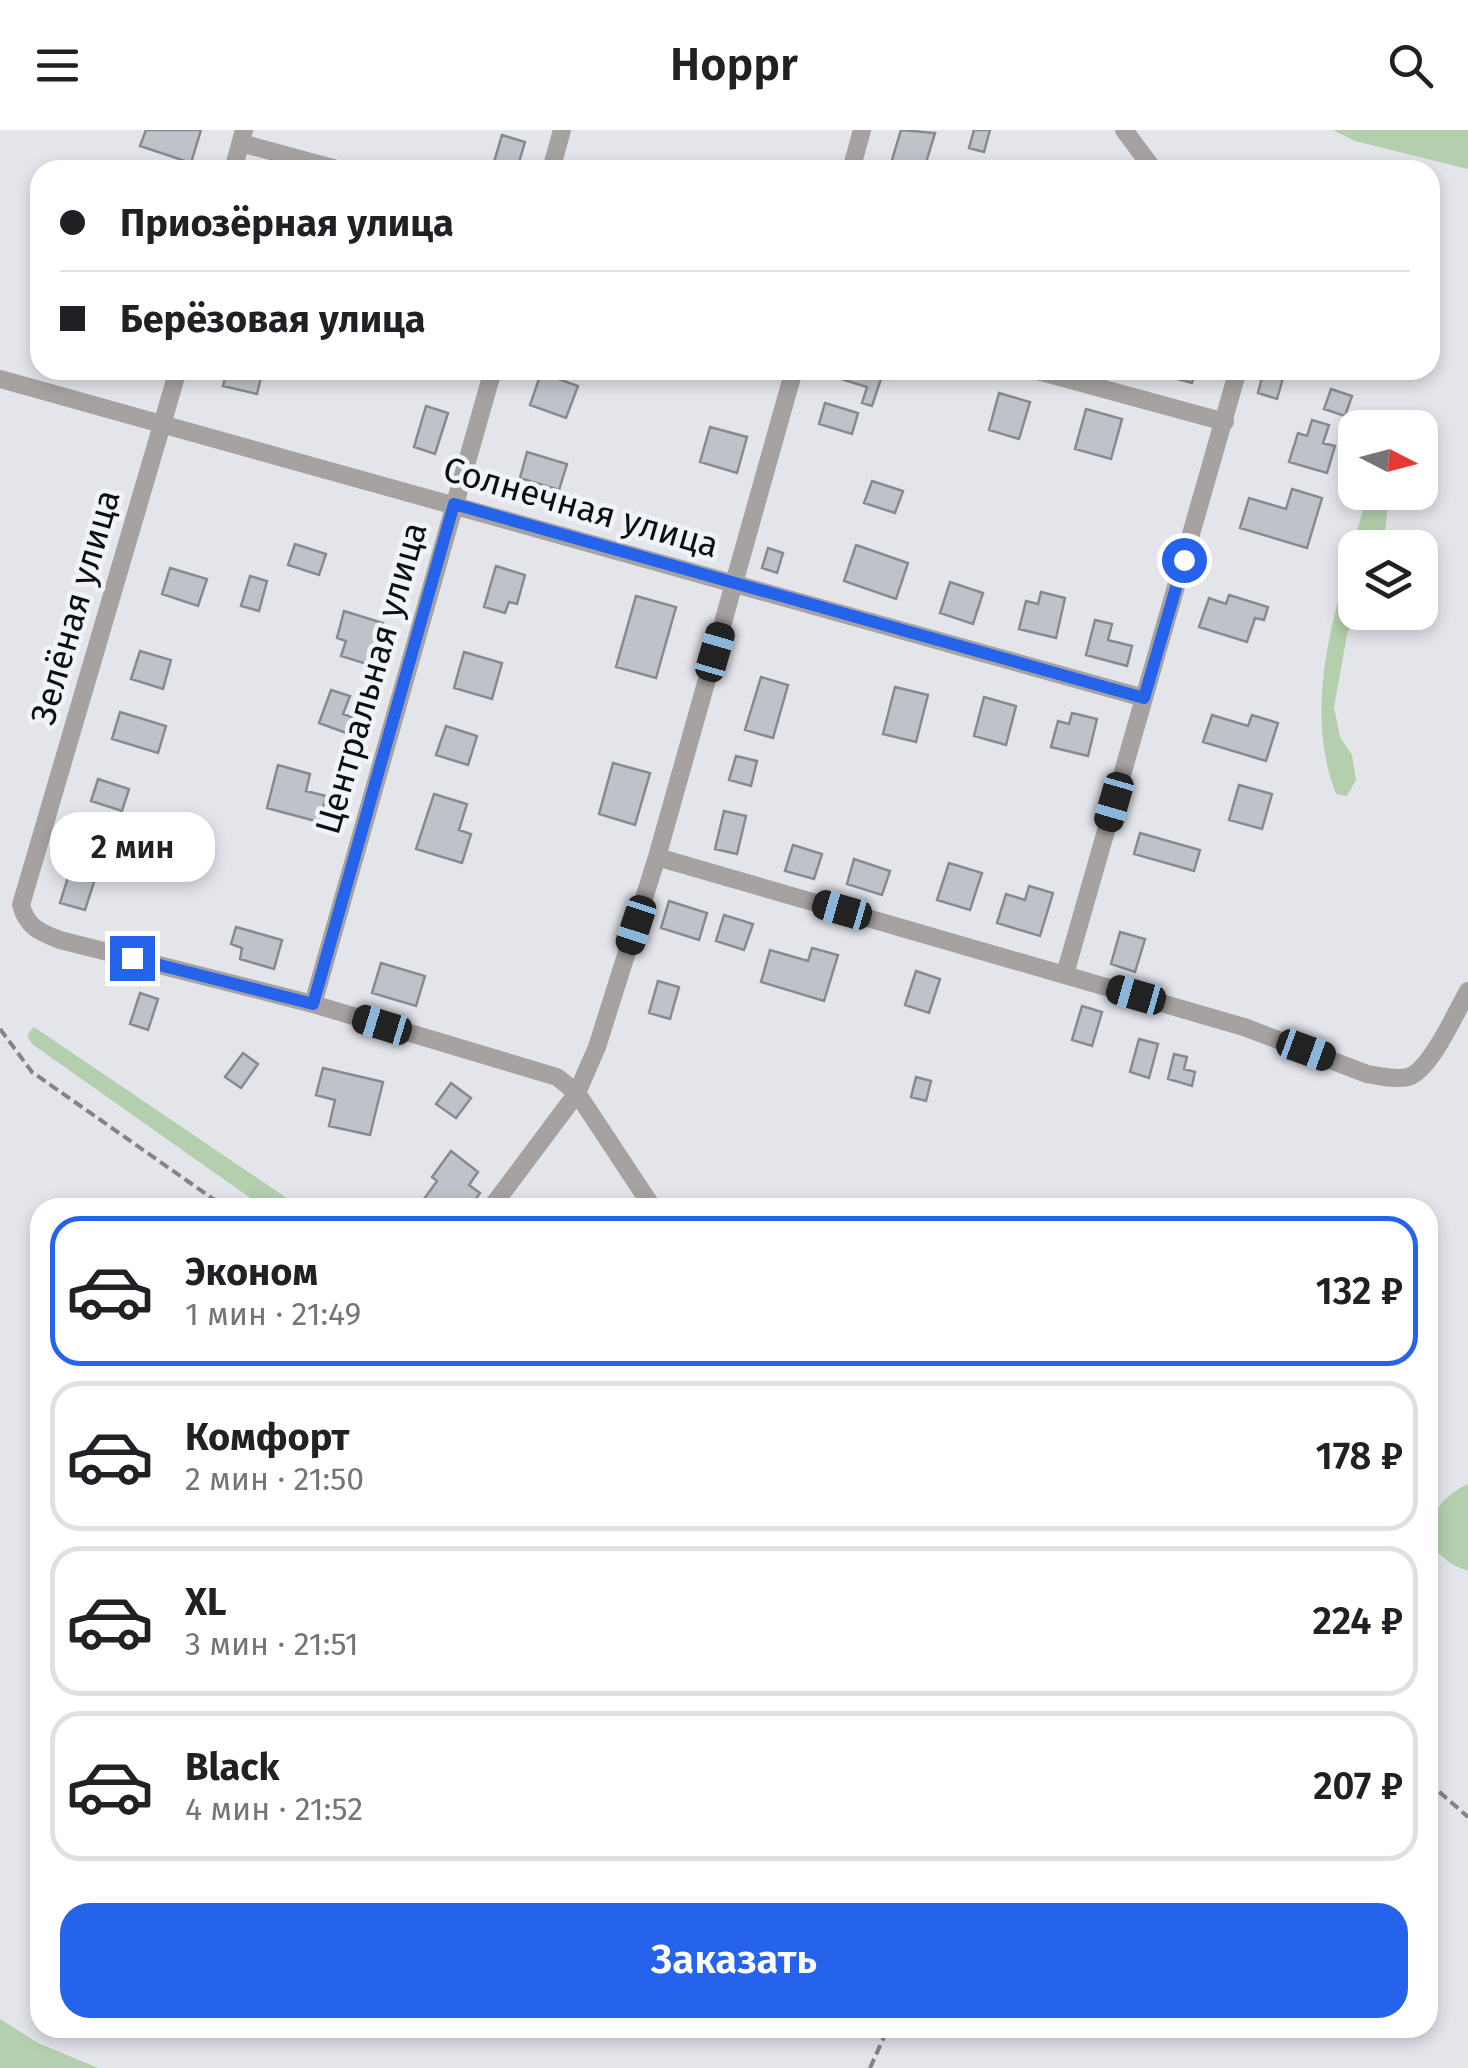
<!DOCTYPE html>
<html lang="ru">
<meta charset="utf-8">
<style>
body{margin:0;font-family:"Fira Sans",sans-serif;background:#f2f2f2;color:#202124;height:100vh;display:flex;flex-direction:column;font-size:38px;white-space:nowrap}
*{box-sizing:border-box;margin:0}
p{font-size:32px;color:#757577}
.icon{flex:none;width:55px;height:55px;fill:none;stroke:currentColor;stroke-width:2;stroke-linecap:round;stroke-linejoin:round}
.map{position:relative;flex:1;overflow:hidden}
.panel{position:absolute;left:30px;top:1068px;width:1408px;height:840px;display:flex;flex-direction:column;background:#fff;border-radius:30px;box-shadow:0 5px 15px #0003}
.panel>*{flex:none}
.banner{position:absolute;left:30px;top:30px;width:1410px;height:220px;border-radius:30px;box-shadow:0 5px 15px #0003;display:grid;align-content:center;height:220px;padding:0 30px;background:#fff}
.needle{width:65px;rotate:96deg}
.tools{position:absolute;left:1338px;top:280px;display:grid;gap:20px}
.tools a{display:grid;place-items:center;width:100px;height:100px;border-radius:20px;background:#fff;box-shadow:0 5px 15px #0003;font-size:50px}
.end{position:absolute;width:45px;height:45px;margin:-22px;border:12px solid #2563eb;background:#fff;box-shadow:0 0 0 5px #fff}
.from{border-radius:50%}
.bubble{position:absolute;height:70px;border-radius:30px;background:#fff;box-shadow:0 5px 15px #0003;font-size:32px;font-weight:600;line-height:70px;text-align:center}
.car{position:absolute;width:30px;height:60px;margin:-30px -15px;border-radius:12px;box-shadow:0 0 8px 2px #0007;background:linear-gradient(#222 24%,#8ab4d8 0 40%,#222 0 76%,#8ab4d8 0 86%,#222 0)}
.banner b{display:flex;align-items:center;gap:35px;height:95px;font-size:38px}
.banner b+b{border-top:2px solid #e0e0e0}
.banner i{width:25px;height:25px;background:#202124}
ul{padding:18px 0 0;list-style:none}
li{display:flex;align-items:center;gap:30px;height:150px;margin:0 20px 15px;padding:0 10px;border:5px solid #e0e0e0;border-radius:30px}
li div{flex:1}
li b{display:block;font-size:38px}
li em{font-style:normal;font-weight:600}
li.on{border-color:#2563eb}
li>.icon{width:90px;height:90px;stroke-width:1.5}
.action{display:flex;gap:20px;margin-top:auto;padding:20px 30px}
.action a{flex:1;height:115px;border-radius:30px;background:#2563eb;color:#fff;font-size:40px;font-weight:600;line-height:115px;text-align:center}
header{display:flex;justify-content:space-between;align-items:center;height:130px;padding:0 30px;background:#fff;font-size:45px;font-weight:600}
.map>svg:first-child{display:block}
.green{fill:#b3cfad}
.building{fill:#bfc2c8;stroke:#878a8f;stroke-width:2.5}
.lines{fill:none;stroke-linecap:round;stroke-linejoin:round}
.path{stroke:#828488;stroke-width:4;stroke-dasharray:10 5;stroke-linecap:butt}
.minor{stroke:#a5a2a1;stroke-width:18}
.route{stroke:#2563eb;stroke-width:12}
.labels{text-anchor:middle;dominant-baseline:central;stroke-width:9;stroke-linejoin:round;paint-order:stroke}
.street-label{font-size:35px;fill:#0d0e10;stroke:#f0f3f9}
</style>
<header><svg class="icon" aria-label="menu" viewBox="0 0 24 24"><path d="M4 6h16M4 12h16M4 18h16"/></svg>Hoppr<svg class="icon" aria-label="search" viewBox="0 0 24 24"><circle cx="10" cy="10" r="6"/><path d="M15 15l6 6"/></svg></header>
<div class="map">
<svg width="1468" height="1938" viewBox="0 0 1468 1938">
<rect width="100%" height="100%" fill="#e3e5eb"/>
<!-- green -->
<path class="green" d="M1333,0H1468V39L1355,11Z
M1367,363H1389L1385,403L1380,417L1355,418V483L1347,505L1334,577L1340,607L1352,625L1356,650L1347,666L1336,664C1298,565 1344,460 1367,363Z
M34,897L300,1077H263L32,914L27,905Z
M1468,1354V1441L1451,1434L1430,1416C1431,1384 1439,1368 1468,1354Z
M0,1889L38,1913L98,1938H0Z"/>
<!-- building -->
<path class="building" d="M146,0H201L191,33L140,16Z
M901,0L935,3L924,39L892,30Z
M974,0H990L984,22L969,18Z
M502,5L525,12L517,39L494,32Z
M227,240L261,247L257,264L223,256Z
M844,240H884L872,276L862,273L867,257L841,249Z
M1168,240H1195L1192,253L1166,246Z
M1264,240L1284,245L1277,269L1258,263Z
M541,243L578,256L566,288L530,275Z
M1331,259L1352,266L1345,286L1324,279Z
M999,263L1030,272L1019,309L989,300Z
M825,273L858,283L852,304L819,294Z
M426,276L448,283L435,324L414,317Z
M1086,279L1122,289L1111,329L1075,319Z
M1312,290L1329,295L1323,313L1335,316L1327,343L1289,332L1298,303L1307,306Z
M710,297L747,307L737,343L700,332Z
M527,322L567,334L559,360L520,348Z
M872,351L903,361L895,383L864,373Z
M1292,359L1322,368L1307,418L1240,398L1249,368L1286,379Z
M295,414L326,424L319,445L288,435Z
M856,415L908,433L896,469L844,451Z
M768,418L783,423L777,443L762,438Z
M496,436L525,445L517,474L509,472L505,483L484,477Z
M170,438L207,449L198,476L162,464Z
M250,446L267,451L259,481L241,476Z
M950,452L983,463L973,494L940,483Z
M1041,462L1065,468L1056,508L1019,499L1026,471L1038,474Z
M1229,465L1268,477L1264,490L1255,488L1247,512L1199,497L1209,468L1226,474Z
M636,466L676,477L656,548L616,537Z
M344,481L383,493L370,535L341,526L346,511L337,508Z
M1095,490L1112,494L1108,510L1132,516L1127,536L1086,525Z
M140,521L171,530L163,559L131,549Z
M464,522L502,533L492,569L454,558Z
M761,547L788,555L773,608L745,600Z
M895,557L928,565L916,612L883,604Z
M331,560L350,566L343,584L354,588L349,604L319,593Z
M984,567L1016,576L1006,615L974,606Z
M120,582L166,596L158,623L112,609Z
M1072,583L1097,589L1088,626L1051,617L1058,591L1069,594Z
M1212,585L1248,596L1252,585L1278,593L1266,631L1203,612Z
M446,596L477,606L468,635L436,625Z
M736,626L757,631L751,656L729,650Z
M613,633L650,643L635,695L599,684Z
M278,635L310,644L306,661L326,666L319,692L267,678Z
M98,649L129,659L122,681L91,671Z
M1239,655L1272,664L1262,699L1229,690Z
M434,664L467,674L459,700L471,704L462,733L416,719Z
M724,681L746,686L737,724L715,719Z
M1140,703L1200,720L1194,741L1134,724Z
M793,715L822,724L814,749L785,741Z
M854,729L890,741L882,765L847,754Z
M949,733L982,743L970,780L937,770Z
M69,744L94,752L85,780L60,773Z
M1029,756L1053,763L1040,806L997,793L1006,764L1025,770Z
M669,771L707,783L699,810L661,798Z
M724,785L753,794L744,820L716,811Z
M236,797L282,810L274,839L240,829L242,818L231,814Z
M1120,802L1145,809L1135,842L1111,834Z
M812,818L838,825L824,871L761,852L770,820L808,831Z
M381,833L425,846L416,876L372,863Z
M916,841L940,849L929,883L905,875Z
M658,851L679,857L670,889L649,883Z
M140,863L158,869L148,900L130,894Z
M1082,876L1102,882L1092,916L1072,910Z
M1139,909L1158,914L1149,948L1130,942Z
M243,923L258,934L241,958L225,947Z
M1174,924L1187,927L1184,939L1195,942L1192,956L1168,949Z
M323,938L383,952L370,1005L329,996L335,970L316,965Z
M916,947L931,951L926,971L911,967Z
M451,953L471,968L456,988L436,974Z
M451,1021L478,1042L469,1055L480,1063L469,1078H422L419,1076L437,1051L432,1047Z"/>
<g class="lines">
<!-- path -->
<path class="path" d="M0,899L32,942L226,1078
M1428,1652L1468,1687
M870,1938L888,1898"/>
<!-- minor -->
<path class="minor" d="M1124,0L1154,40
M241,13L340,40
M233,40L244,0
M551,40L562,0
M851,40L862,0
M178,240L21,775C27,797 39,802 60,810L313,874L557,947L577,963L653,1078
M1034,240L1225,292
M0,249L1144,568
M657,727L1244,897L1367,944C1380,946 1395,950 1408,947C1430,941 1456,882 1468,861
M1065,844L1238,240
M313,874L493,240
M491,1078L577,963L597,917L657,727L794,240"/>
</g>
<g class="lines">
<!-- route -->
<path class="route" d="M132,828L313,874L454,374L1144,568L1184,430"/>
</g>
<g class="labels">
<!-- street labels -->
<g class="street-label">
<text transform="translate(581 377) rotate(16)">Солнечная улица</text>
<text transform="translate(75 477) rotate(-74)">Зелёная улица</text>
<text transform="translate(371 548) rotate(-74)">Центральная улица</text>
</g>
</g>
</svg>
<div class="tools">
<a><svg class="needle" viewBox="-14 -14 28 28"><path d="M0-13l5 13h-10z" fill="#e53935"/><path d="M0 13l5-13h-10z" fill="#757577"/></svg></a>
<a><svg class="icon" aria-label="layers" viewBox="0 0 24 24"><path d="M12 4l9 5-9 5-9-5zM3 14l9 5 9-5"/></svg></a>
</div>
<i class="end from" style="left:1184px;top:430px"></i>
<i class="end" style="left:132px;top:828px"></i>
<div class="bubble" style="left:50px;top:682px;width:165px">2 мин</div>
<i class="car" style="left:715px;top:522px;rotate:16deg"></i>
<i class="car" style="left:1114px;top:672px;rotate:196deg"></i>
<i class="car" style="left:842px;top:780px;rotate:286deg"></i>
<i class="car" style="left:636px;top:795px;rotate:198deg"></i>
<i class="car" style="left:1136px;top:865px;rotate:286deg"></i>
<i class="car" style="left:382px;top:895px;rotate:287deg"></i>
<i class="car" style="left:1306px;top:920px;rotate:110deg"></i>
<div class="banner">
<b><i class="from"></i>Приозёрная улица</b>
<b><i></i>Берёзовая улица</b>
</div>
<section class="panel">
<ul>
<li class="on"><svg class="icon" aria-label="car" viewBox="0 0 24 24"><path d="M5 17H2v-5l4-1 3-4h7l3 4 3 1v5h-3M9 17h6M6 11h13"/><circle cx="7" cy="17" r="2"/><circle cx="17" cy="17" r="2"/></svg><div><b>Эконом</b><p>1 мин · 21:49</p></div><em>132 ₽</em></li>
<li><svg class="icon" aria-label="car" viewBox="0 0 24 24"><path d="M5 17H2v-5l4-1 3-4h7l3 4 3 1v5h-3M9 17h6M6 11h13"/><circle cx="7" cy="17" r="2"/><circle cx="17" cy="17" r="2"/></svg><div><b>Комфорт</b><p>2 мин · 21:50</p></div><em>178 ₽</em></li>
<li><svg class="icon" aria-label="car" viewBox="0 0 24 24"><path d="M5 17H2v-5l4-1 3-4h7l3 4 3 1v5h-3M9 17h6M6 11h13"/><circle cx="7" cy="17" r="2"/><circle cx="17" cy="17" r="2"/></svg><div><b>XL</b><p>3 мин · 21:51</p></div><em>224 ₽</em></li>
<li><svg class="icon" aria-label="car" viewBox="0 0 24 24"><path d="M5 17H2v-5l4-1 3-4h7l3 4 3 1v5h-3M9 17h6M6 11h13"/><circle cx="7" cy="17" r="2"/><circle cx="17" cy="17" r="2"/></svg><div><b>Black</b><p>4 мин · 21:52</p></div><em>207 ₽</em></li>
</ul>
<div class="action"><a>Заказать</a></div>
</section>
</div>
